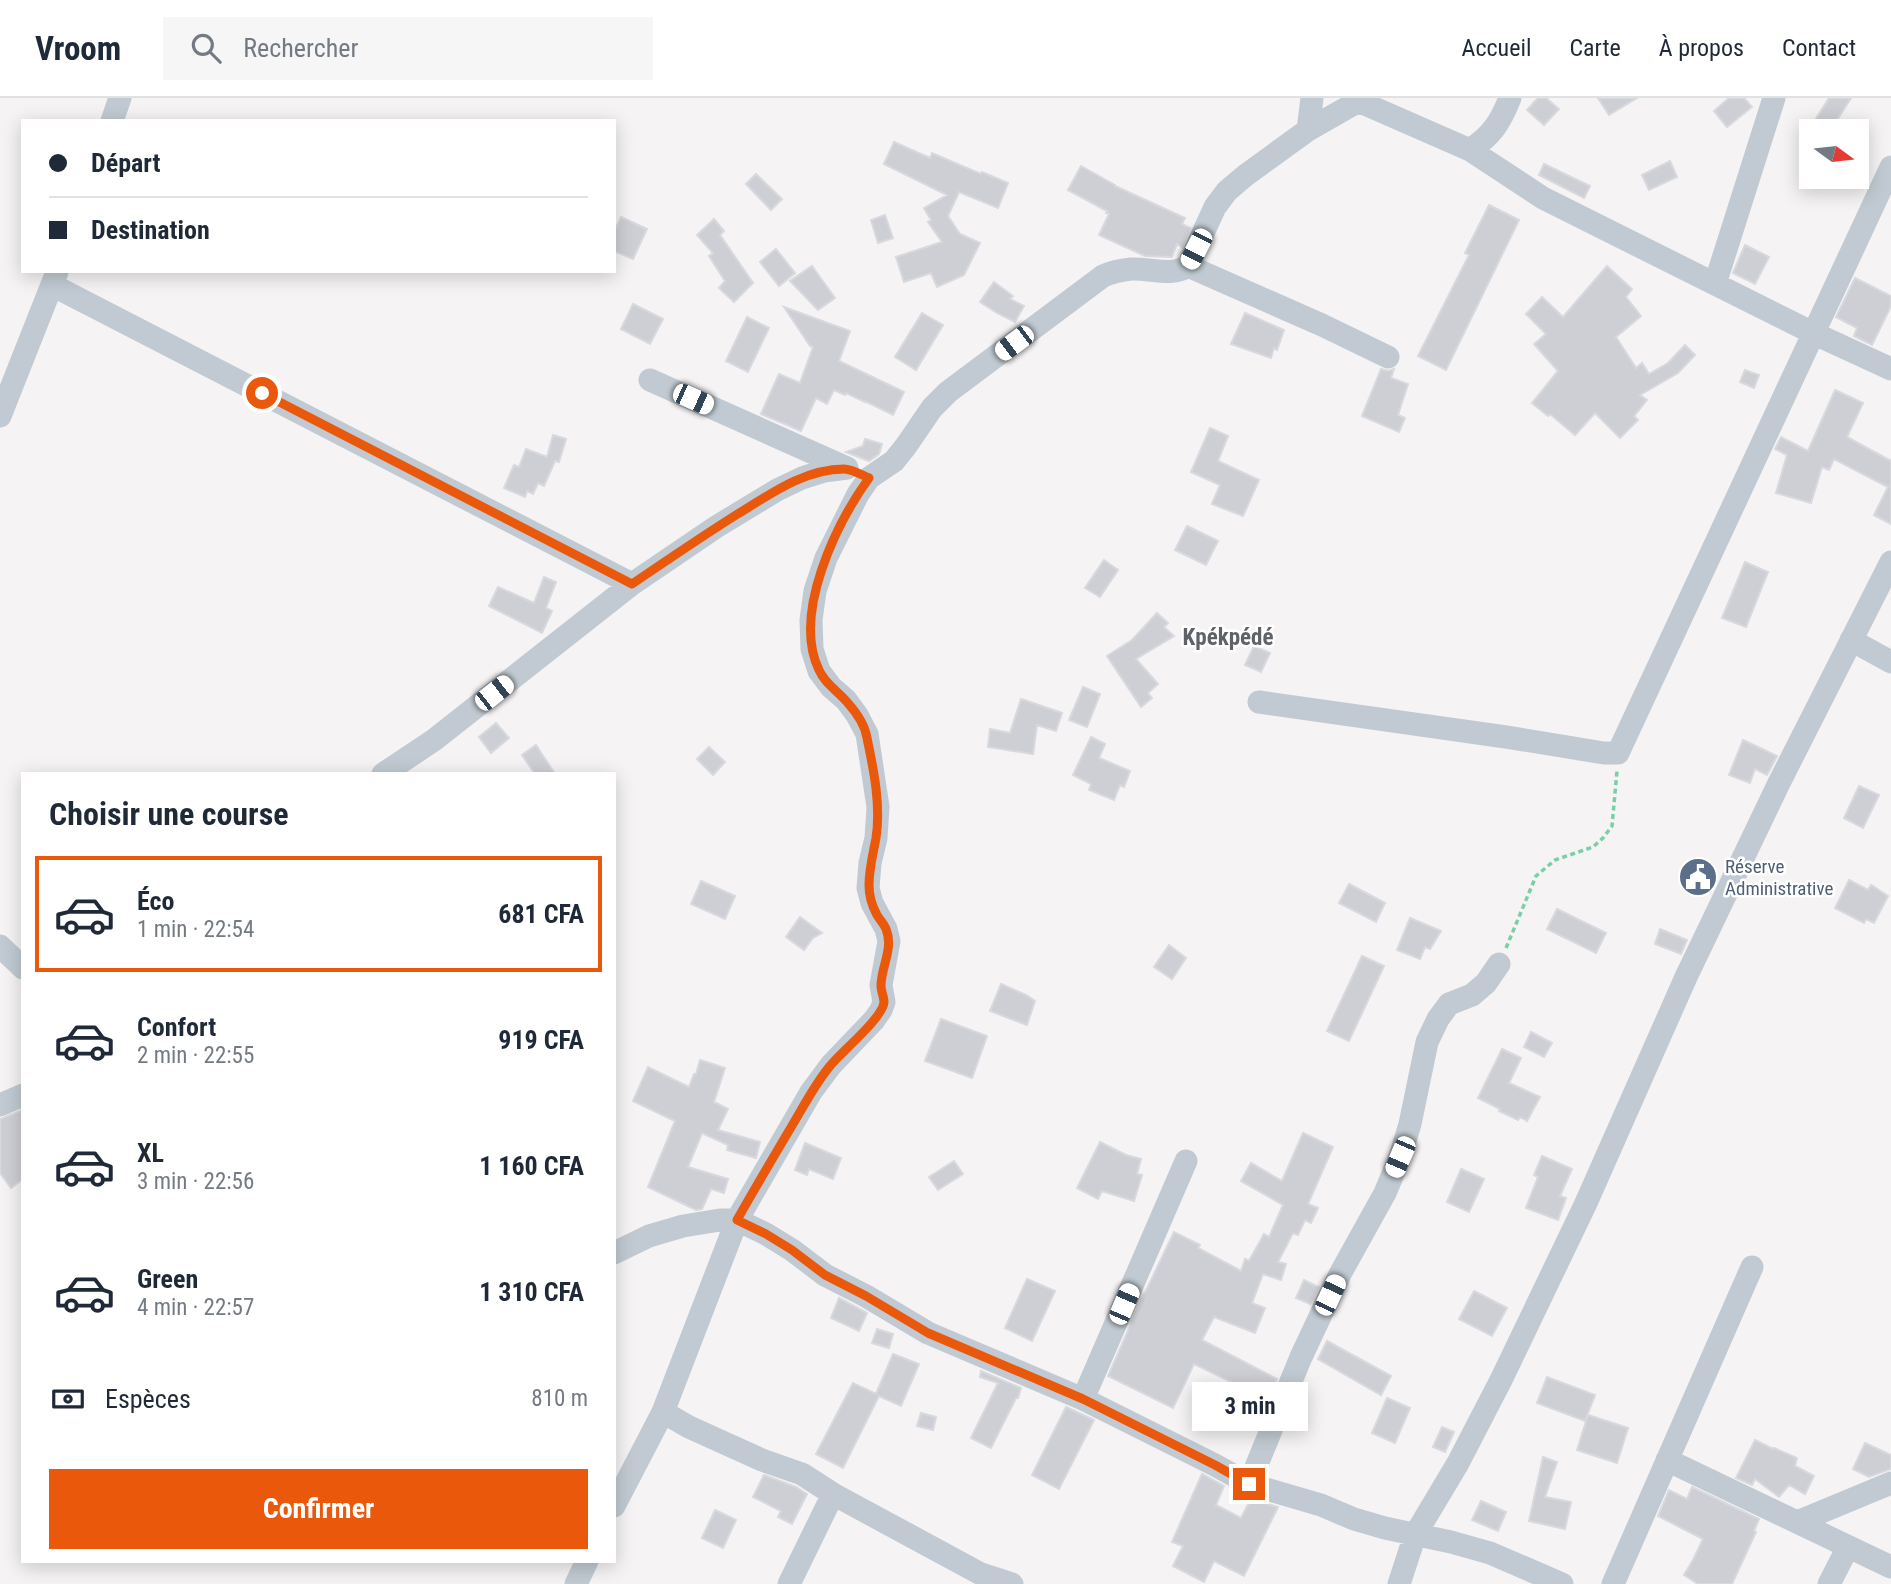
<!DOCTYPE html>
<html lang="fr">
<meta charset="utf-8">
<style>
body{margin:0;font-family:"Roboto Condensed",sans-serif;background:#f6f6f7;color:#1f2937;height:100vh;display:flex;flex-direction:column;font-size:26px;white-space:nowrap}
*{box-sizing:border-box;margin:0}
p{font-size:23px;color:#747a83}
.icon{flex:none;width:38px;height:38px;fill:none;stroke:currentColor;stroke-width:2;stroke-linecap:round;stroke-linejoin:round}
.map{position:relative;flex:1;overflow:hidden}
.side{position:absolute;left:21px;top:674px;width:595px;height:791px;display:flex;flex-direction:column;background:#fff;border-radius:0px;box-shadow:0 4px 18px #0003}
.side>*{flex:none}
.top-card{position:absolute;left:21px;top:21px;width:595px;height:154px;border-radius:0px;box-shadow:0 4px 18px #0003;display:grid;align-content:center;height:154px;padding:0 28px;background:#fff}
.needle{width:46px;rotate:105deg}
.controls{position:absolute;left:1799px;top:21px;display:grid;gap:14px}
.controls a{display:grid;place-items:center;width:70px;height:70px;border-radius:0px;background:#fff;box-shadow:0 4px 18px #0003;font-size:35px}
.end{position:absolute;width:32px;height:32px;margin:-16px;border:9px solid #ea580c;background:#fff;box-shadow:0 0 0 4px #fff}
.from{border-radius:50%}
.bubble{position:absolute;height:49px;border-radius:0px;background:#fff;box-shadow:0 4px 18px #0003;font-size:23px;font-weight:700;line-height:49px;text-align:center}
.car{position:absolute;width:21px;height:42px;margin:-21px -10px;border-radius:9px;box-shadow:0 0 5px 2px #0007;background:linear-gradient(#fff 24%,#345 0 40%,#fff 0 76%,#345 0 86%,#fff 0)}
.top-card b{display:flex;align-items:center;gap:24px;height:66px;font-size:26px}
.top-card b+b{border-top:2px solid #e0e1e3}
.top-card i{width:18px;height:18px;background:#1f2937}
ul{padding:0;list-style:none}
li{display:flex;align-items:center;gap:21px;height:116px;margin:0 14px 10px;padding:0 14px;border:4px solid transparent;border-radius:0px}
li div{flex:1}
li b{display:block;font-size:26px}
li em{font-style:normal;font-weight:700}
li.current{border-color:#ea580c}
li>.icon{width:63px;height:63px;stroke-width:1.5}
h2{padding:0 28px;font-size:32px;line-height:84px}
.pay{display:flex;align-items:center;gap:18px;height:77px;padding:0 28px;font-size:26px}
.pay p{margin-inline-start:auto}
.button{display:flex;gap:14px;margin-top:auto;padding:14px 28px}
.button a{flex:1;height:80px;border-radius:0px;background:#ea580c;color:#fff;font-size:28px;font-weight:700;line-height:80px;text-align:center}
header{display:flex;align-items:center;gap:42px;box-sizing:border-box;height:98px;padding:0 35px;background:#fff;border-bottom:2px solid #e0e1e3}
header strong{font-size:33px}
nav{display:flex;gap:38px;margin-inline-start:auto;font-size:24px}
.search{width:490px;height:63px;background:#f6f6f7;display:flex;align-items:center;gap:18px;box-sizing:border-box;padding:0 24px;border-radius:0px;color:#747a83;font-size:26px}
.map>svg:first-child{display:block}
.building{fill:#cdcfd5;stroke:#d7d9de;stroke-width:2}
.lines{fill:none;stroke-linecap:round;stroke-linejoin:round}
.path{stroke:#7ad0a6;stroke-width:3.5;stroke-dasharray:5 3.5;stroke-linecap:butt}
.minor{stroke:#c1cad2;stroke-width:23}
.route{stroke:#ea580c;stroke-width:9}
.labels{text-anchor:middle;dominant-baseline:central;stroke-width:5;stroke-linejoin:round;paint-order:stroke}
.service-label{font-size:19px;fill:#4e5e75;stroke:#fff;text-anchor:start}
.quarter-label{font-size:23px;font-weight:bold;fill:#5f6368;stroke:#fff}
</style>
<header>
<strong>Vroom</strong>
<div class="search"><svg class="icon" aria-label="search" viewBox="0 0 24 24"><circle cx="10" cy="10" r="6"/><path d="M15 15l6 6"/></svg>Rechercher</div>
<nav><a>Accueil</a><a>Carte</a><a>À propos</a><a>Contact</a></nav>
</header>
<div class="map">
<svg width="1891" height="1486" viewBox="0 0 1891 1486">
<rect width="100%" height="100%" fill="#f5f3f3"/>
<!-- building -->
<path class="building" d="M1538,0H1546L1559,11L1544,27L1527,12Z
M1598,0H1637L1609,17Z
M1729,0H1744L1752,9L1727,29L1714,13Z
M1829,0H1851L1830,33L1814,24Z
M894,44L930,60L932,55L981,76L982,74L1008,85L998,110L959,94L948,118L960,136L980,145L964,177L937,189L931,175L904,184L896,159L942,144L928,124L931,122L924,110L947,97L884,66Z
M1670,63L1677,79L1649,92L1642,77Z
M1544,66L1590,88L1584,100L1539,77Z
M1081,68L1115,87V88L1185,120L1182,126L1190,130L1182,149L1177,146L1172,159L1145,158L1099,137L1109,116L1106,115L1107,113L1068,92Z
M756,76L782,101L771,112L746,86Z
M1489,107L1519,122L1446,272L1418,258L1469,157L1465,155Z
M885,117L893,140L878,145L871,122Z
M621,119L647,131L633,161L614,153V134Z
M714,121L724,133L720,137L753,185L734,204L719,190L725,183L709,158L713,155L697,137Z
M1745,147L1769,159L1755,186L1733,175Z
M776,151L795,175L779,188L760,164Z
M812,168L835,200L818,212L790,183Z
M1607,168L1632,191L1626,199L1641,218L1616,239L1636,270L1642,265L1649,276L1668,265L1685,247L1695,257L1678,275L1640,297L1647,302L1634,318L1638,322L1620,340L1595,315L1575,337L1550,316L1548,318L1532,305L1558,273L1534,246L1546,236L1526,216L1542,199L1563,219Z
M1855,180L1891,198V208L1872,247L1854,238L1857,230L1836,219Z
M994,184L1013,198L1010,201L1024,208L1015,224L997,215L980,204Z
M633,206L663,221L650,246L621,231Z
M784,209L850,233L839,263L904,294L893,317L865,303V304L846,295L845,297L834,292L827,306L816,300L801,333L761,316L779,276L800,285L813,249L810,248Z
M922,215L943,227L916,272L895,259Z
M1245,215L1284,232L1277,252L1274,250L1271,260L1231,246Z
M747,219L769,230L748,274L726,263Z
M1381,271L1388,273L1394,271L1391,280L1408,286L1398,317L1405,320L1399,334L1362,318Z
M1745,272L1759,277L1754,290L1740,284Z
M1835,292L1863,305L1847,339L1891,363V426L1874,417L1888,389L1834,361L1829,372L1822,369L1811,405L1776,395L1787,357L1775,351L1781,339L1808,353Z
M1210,330L1228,338L1218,363L1259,382L1243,418L1212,406L1220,387L1191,374Z
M553,337L566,341L559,364L555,363L544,388L538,385L533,396L527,393L525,399L504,390L514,367L519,369L526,351L547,359Z
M865,341L882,346L879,356L869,363L846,354L863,348Z
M1187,428L1218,443L1206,467L1175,452Z
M1104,462L1118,472L1100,499L1085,490Z
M1745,464L1768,474L1746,529L1722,520Z
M544,479L556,484L546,510L552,513L542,535L489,508L498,489L534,505Z
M1157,515L1168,525L1164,529L1174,538L1136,561L1158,586L1148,595L1152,600L1141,609L1107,558L1132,542Z
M1254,548L1270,555L1261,574L1245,567Z
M1083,589L1100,596L1087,629L1069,622Z
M1021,601L1062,615L1056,633L1037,627L1033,656L988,649L990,631L1010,635Z
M496,625L509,640L491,655L479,639Z
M1091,639L1105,646L1099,660L1130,673L1124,689L1120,687L1114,702L1089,692L1091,686L1073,677Z
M1743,642L1777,658L1767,677L1755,671L1750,685L1729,677Z
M536,647L555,676H535L522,657Z
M709,649L725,664L713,677L697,661Z
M1859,688L1879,697L1863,730L1844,720Z
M1849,782L1868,792L1871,787L1888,798L1874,825L1866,821L1864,825L1835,810Z
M701,783L735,798L725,821L691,806Z
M1349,786L1385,805L1376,824L1339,805Z
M1557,811L1606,835L1596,855L1547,831Z
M800,819L822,835L813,840L804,852L786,839Z
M1410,820L1441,833L1430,851L1425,849L1420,861L1397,852Z
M1660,831L1687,842L1681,856L1655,846Z
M1169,847L1186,860L1172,881L1154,869Z
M1362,858L1384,868L1349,943L1327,933Z
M1001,886L1026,897L1035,903L1027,927L990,913Z
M941,921L987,938L972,980L925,963Z
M1531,934L1552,945L1544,959L1524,949Z
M1502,951L1521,960L1509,985L1540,999L1527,1023L1520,1019L1518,1022L1499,1013L1500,1011L1478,1000Z
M700,962L725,970L714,1004L728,1011L718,1032L760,1044L756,1060L727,1052L728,1047L702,1035L688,1069L728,1081L724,1095L711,1091L702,1111L696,1112L648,1089L675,1023L633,1003L648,969L689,989L694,976H696Z
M23,1012V1081L11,1090L0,1075V1021Z
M1303,1035L1333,1049L1308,1106L1318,1110L1311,1125L1305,1122L1298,1137L1293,1135L1278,1164L1286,1166L1281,1182L1263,1176L1252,1205L1265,1210L1255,1235L1214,1219L1202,1242L1277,1281L1270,1298L1250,1288L1248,1292L1194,1266L1173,1310L1108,1278L1142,1201L1174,1134L1200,1147L1198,1150L1241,1173L1245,1161L1249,1163L1264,1136L1269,1139L1283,1107L1241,1083L1251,1065L1282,1083Z
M1100,1044L1126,1057L1141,1061L1137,1076L1142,1077L1134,1103L1102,1093L1098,1101L1077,1090Z
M805,1045L841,1060L833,1081L809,1071L807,1077L795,1072Z
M1542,1058L1572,1071L1560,1098L1566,1100L1558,1122L1526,1110L1538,1079L1534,1077Z
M954,1063L963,1076L938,1092L929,1079Z
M1461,1071L1484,1081L1469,1114L1447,1104Z
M1027,1181L1055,1193L1032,1243L1005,1230Z
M1304,1182L1318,1189L1310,1206L1296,1200Z
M1474,1193L1507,1210L1492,1238L1459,1221Z
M839,1200L867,1215L859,1233L831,1220Z
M877,1231L893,1236L889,1250L872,1245Z
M1327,1243L1391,1278L1381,1297L1318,1261Z
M893,1256L919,1266L901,1308L879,1298L843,1370L816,1356L853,1285L876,1296Z
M981,1273L1021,1290L1018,1300H1016L991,1350L971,1340L998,1285L980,1279Z
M1547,1279L1595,1297L1585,1323L1537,1305Z
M1387,1300L1410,1310L1395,1345L1372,1335Z
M1066,1309L1094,1322L1059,1391L1032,1377Z
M921,1315L936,1319L933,1332L917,1328Z
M1588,1317L1628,1330L1617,1365L1577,1352Z
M1442,1329L1454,1334L1445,1354L1433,1349Z
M1755,1342L1773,1351L1774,1350L1797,1360L1795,1368L1814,1378L1805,1396L1789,1387L1779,1399L1755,1381L1752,1387L1736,1380Z
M1865,1345L1891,1357V1371L1869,1379L1853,1371Z
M1543,1359L1557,1364L1545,1399L1571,1404L1565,1431L1529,1423Z
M1202,1376L1224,1388L1216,1407L1241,1420L1251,1401L1278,1409L1244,1478L1214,1463L1204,1484L1173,1468L1183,1448L1172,1444Z
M764,1377L796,1389L807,1396L792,1426L778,1419L781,1413L753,1399Z
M1692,1389L1759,1421L1754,1433L1756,1434L1732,1486H1698L1684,1477L1693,1462L1703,1441L1658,1418L1669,1392L1687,1401Z
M1481,1403L1506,1414L1498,1433L1472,1422Z
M715,1412L736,1422L723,1450L702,1440Z"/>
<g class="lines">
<!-- path -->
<path class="path" d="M1506,850L1536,778L1555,762L1593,749L1603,740L1612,728L1617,673"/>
<!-- minor -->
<path class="minor" d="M1355,0L1358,3L1470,52L1543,100L1813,235L1891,271
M112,23L120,0
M1308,32L1312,0
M1470,52C1492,37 1500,25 1510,0
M1188,168L1322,227L1388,259
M1715,186L1774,0
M52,187L632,486
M650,282L847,370
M0,318L57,174
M1851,542L1891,564
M1259,604L1506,639L1604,655H1618L1891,69
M383,676L434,642L632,486L716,429L777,392L802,380L824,373L847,370
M0,848L23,870
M0,1007L23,997
M614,1155L649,1138L683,1128L720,1122H737L766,1136L792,1152L825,1177L866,1198L928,1235L1083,1301L1215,1367L1249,1386L1321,1407L1354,1421L1385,1430L1451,1444L1490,1455L1562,1486
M1083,1301L1186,1063
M663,1314L689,1329L762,1362L802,1376L833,1396L981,1476L1012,1486
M1667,1362L1891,1469
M1249,1386L1301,1259L1340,1176L1385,1095L1400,1059L1410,1026L1427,944L1438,921L1449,906L1472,897L1486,885L1499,866
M614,1408L663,1314L737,1122L811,994L831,967L874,922L881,912L884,904L881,887L889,843L886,831L872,805L868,790L870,765L876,740L878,709L867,636L857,617L846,602L831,589L819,573L812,551L811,522L815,493L826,460L858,396L869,380L894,363L906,348L932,310L948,294L1103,178C1112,174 1121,172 1131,171C1151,170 1171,179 1188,168L1215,109L1227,93L1246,77L1308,32L1364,0
M1797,1424L1891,1385
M576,1486L587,1463
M789,1486L833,1396
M1399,1486L1415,1437L1458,1365L1501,1282L1586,1105L1686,879L1779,685L1891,464
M1613,1486L1752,1169
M1829,1486L1848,1449"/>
</g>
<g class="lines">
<!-- route -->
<path class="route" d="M262,295L632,486C666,463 701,439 736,417C769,397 804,371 844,371C852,371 862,377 869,380C836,426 792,516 819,572C825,586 838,593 847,604C856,614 865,627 867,640C874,673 881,708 876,740C873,756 869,771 869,787C869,798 872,808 877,817C880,822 884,826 886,831C894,850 881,869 881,888C881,893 884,899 884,904C883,920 841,954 830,968C815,986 805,1006 793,1026C774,1058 755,1090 737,1122L766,1136L792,1152L825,1177L866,1198L928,1235L1083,1301L1215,1367L1249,1386"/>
</g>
<!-- icons -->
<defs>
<symbol id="civic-disc" viewBox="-11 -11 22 22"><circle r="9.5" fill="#5c6f8a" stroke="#fff"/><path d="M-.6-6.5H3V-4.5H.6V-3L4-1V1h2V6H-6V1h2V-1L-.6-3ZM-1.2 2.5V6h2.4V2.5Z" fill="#fff"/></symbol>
</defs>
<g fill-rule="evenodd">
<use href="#civic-disc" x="1676" y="757" width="44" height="44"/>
</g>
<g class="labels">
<!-- service labels -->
<g class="service-label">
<text x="1725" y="768">Réserve<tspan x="1725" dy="22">Administrative</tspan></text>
</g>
<!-- quarter labels -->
<g class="quarter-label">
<text x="1228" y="539">Kpékpédé</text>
</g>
</g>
</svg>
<div class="controls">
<a><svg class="needle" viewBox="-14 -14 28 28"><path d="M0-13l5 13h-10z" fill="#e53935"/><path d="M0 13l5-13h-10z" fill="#747a83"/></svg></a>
</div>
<i class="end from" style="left:262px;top:295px"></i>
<i class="end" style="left:1249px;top:1386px"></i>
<div class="bubble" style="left:1192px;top:1284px;width:116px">3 min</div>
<i class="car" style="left:1196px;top:151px;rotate:207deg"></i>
<i class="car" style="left:1014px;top:245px;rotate:233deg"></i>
<i class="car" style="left:693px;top:301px;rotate:114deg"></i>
<i class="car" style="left:494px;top:595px;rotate:52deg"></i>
<i class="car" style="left:1400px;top:1059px;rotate:203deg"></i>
<i class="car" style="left:1330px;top:1197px;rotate:25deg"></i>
<i class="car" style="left:1124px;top:1206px;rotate:23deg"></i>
<div class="top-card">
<b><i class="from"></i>Départ</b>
<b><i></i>Destination</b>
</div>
<section class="side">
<h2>Choisir une course</h2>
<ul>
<li class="current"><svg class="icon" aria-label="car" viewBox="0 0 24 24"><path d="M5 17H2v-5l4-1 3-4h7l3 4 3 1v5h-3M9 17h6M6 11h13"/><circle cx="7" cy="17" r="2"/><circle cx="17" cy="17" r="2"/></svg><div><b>Éco</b><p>1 min · 22:54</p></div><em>681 CFA</em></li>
<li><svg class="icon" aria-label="car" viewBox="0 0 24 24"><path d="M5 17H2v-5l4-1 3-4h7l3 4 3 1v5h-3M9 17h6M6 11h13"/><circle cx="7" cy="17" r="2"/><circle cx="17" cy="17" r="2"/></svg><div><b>Confort</b><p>2 min · 22:55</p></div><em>919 CFA</em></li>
<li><svg class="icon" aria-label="car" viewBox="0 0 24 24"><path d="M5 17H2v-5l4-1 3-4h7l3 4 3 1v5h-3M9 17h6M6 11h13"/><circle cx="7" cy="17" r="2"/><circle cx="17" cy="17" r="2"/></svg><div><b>XL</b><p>3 min · 22:56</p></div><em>1 160 CFA</em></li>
<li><svg class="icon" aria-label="car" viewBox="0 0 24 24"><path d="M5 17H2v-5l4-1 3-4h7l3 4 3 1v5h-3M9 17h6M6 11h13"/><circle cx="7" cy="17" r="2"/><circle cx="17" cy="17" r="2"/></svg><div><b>Green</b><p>4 min · 22:57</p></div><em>1 310 CFA</em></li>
</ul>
<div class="pay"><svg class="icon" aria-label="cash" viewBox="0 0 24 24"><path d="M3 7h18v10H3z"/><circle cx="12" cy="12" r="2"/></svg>Espèces<p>810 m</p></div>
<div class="button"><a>Confirmer</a></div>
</section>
</div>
